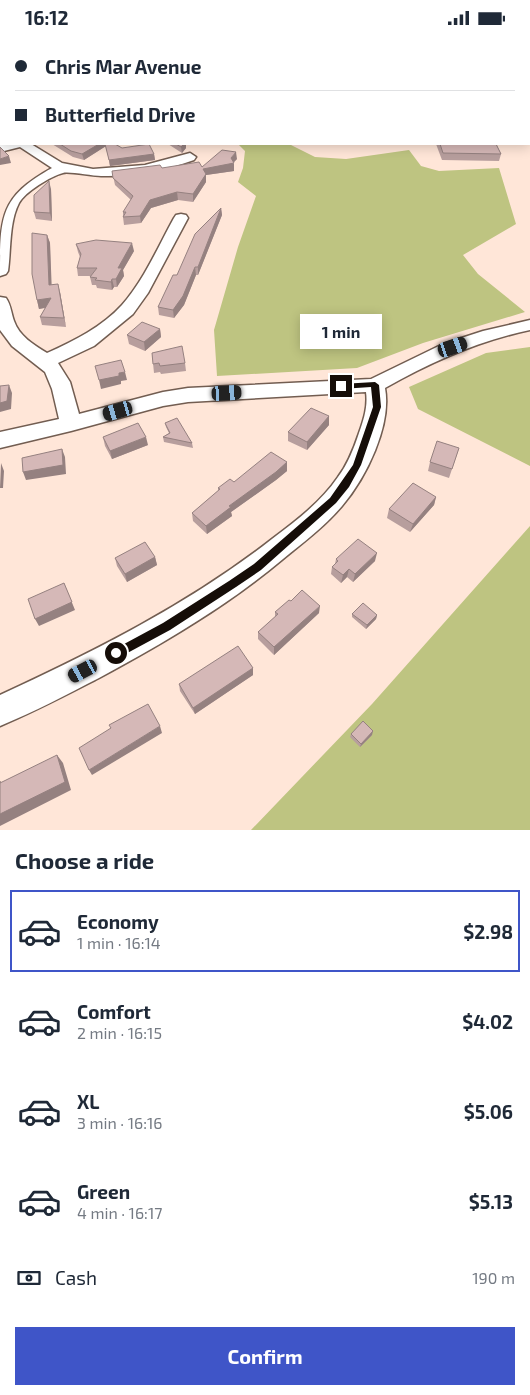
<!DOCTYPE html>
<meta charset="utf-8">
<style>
body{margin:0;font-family:"Exo 2",sans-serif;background:#f6f6f7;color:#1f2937;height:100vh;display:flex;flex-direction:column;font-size:19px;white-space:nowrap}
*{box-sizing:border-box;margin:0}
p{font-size:16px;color:#747a83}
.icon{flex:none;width:28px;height:28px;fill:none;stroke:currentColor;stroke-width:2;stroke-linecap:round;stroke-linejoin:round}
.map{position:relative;height:795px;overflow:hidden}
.panel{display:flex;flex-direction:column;background:#fff;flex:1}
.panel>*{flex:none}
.hud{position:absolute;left:0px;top:0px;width:530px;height:110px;box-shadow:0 2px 12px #0003;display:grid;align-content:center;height:110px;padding:0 15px;background:#fff}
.end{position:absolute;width:22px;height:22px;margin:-11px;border:6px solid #150d08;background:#fff;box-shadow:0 0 0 2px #fff}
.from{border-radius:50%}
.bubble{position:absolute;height:35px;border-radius:0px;background:#fff;box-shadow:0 2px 12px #0003;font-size:16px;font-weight:700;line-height:35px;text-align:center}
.car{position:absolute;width:15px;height:30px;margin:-15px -8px;border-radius:6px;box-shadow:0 0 4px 1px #0007;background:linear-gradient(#222 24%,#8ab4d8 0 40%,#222 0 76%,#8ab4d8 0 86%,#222 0)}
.hud b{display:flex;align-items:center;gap:18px;height:48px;font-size:19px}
.hud b+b{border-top:1px solid #e0e1e3}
.hud i{width:12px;height:12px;background:#1f2937}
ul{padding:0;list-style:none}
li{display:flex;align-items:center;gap:15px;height:82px;margin:0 10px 8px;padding:0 5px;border:2px solid transparent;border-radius:0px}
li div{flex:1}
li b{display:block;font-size:19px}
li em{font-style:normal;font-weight:700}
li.current{border-color:#3f55c8}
li>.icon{width:45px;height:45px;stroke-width:1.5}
h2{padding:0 15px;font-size:22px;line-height:60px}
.pay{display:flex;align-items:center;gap:12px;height:55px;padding:0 15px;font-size:19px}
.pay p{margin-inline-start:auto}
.cta{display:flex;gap:10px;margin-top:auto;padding:10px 15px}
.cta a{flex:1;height:58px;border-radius:0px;background:#3f55c8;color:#fff;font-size:20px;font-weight:700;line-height:58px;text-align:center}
.status{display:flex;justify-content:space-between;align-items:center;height:35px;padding:0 25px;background:#fff;direction:ltr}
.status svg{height:14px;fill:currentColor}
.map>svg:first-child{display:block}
.green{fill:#bec481}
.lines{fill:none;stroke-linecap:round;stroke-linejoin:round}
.minor-casing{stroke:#725d51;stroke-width:3}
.major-casing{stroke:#725d51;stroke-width:2}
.minor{fill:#fff;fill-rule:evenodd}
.major{fill:#fff;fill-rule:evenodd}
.wall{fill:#b79e9d}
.shaded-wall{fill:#958180}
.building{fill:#d5b8b7;stroke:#958180}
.route{fill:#150d08}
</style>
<div class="status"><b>16:12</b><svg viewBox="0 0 49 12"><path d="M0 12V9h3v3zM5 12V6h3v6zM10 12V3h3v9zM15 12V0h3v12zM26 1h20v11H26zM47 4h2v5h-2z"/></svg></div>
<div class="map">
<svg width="530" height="795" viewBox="0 0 530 795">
<rect width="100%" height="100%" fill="#ffe6d8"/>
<!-- green -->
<path class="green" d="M238,109H289L315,122L346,124L409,115L421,131L439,136L499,133L516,189L463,220L478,239L525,277L423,308L357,333L217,341L214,295L238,212L256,161L238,147L243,133L245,116Z
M530,312V431L418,374L409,352L486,318Z
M530,491V795H251L372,669Z"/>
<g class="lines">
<defs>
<path id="minor" d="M126,0H134V1H126Z
M529,59H530V65H529Z
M0,89H1V96H0Z
M0,109H31L62,128L93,134L145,130L190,118L196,122L194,125C164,136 133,142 101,141C92,141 68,136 63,138C51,141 25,157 19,168C9,187 11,215 8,236L6,239L0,241C0,181 0,162 52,133L20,112L0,117Z
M181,179L186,180L188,183L148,258L133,279L94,311L58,328L70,347L79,379L163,357L188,353L371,344L443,309L483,296L530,285V295C478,306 431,327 385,353C392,390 366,443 342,471C325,491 304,507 283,524C227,571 164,608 99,643C66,660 34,677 0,691V660C95,616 189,569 272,504C296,486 321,467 338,442C348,429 354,413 359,398C364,384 368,371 366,357L188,367L163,371L71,396L0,413V397L59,384L52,354L45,337L12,311L0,295V262L6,263C11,270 11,278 14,286C19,301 34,310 47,318C74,306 102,292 122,270C144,245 158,212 174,183L176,180Z"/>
<path id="major" d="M511,0H523V1H512Z
M529,25L530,26V35L529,34Z"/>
</defs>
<!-- minor casing -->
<use href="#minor" class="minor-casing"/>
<!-- major casing -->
<use href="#major" class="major-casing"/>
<!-- minor -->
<use href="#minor" class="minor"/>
<!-- major -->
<use href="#major" class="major"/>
</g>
<!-- wall -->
<path class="wall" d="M344,0H403L404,1H458H346Z
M529,79L530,80V103L529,101Z
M52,109H115L122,113L154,119L155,125L110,131L106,111L84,125L73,122Z
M168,109H186V113L182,118Z
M436,109H496L501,119L499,126L442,125Z
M237,124L233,128L234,136L206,140V147L193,167L178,165L151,173L141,188L124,190L123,182V177L131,165L115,150L112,136L162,133L202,132Z
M51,154L52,186L36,184L34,177Z
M221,173L222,180L198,240H196L184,270L174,283L159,280L158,272L177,240Z
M47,200L50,208L51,250L60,257L66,292L42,290L40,282L45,273L39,274L37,265Z
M76,209L134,216L123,235L124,241L117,252H114L112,255L97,253L96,250H92L90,242L91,241H78L77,233L80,222L78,217Z
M160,294L161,302L145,316L129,309L127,300Z
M152,318L185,328L186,336L161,339L160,337L154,338Z
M329,381V390L307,415L288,406V397Z
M165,388L192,408L193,413L164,407L163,402L169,398L166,392Z
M103,402L148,410L112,424L105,411Z
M459,413L449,443L428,436L430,427Z
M287,427V436L276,445L231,477L232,481L207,499L193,486L192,478L218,456V453Z
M436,462L434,470L410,497L387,483L389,474Z
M155,522L157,530L127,547L117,531L115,523Z
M336,524L375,526L353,547L347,542L341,548L331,539L332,532L335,529Z
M291,566L319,578L274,620L258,604V597L275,582V577Z
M352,579L377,580L376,584L366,594L352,582Z
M253,633V640L195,679L180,656L179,649Z
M351,699L372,700L360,712L350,702Z"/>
<!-- shaded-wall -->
<path class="shaded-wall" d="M99,109H105L106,111L84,125L82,119Z
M184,109H186V113L182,118L181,112Z
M236,117L237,124L232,129L234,128V136L206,140V147L193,167V159L203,134L231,123Z
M154,119L155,125L110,131L109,125Z
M9,121L11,128L0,130V124Z
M49,146L51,154L52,186L50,178Z
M177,157L178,165L151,173L141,188L140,181L150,165Z
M221,173L222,180L198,240V232Z
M47,200L50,208L52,259L49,250Z
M132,208L134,216L123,235L124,241L117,252L116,244L118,233Z
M195,232L196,240L184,270L174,283L173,275Z
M112,244L114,252L112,255L111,247Z
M58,249L60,257L66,292L64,283Z
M51,263L53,271L39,274L37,265Z
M160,294L161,302L145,316L144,307Z
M125,337L127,345L121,346V349L101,354L99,345L119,338Z
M9,350L12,358L11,374L0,377V368Z
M329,381V390L307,415V407Z
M146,402L148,410L112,424L110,416Z
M62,414L65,422L66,439L26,445L23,437Z
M287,427V436L276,445L231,477L232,481L207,499L206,491L229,471Z
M1,428L4,436L3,453H0Z
M436,462L434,470L410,497L413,489Z
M377,518L375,526L353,547L355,539Z
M155,522L157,530L127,547L125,539Z
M349,534L347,542L341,548L343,540Z
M64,548L75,575L39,591L35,584Z
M320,571L319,578L274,620V612Z
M377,580L376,584L366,594L367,590Z
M253,633V640L195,679L193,673Z
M160,691L162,698L92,740L89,735Z
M373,696L372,700L360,712L361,709Z
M57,720L63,728L71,755L0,791V779Z"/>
<!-- building -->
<path class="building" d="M0,0H28L29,1H1V4Z
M86,0H116L115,1H87Z
M148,0H310L320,1H148Z
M352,0H403L404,1L450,0L458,1H354Z
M1,5V37H0V6Z
M529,79L530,80V94L529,92Z
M60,109H99L82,119L71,116Z
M105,109H115L122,113L149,109L154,119L109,125Z
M176,109H184L181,112Z
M440,109H496L501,119L443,118Z
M0,112L9,121L0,124Z
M222,115L236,117L231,123L234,128L203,134L206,139L193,159L177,157L150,165L140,181L123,182L126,177H123L133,161L113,143L112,136L160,130L162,133L199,127L202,132Z
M49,146L50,178L34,177V160Z
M221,173L198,232H195L183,261L173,275L158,272L173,240H177L195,199Z
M32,198L47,200L49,250L58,249L64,283L40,282L51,263L37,265L32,239Z
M96,205L132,208L118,233H122L116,244H112L111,247L95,245L97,243L90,242L97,233H77L81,219L76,209Z
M142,287L160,294L144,307L127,300Z
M182,311L185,328L160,331L159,328L153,329L152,318Z
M121,325L125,337L119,338V341L99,345L95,331Z
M9,350L7,366L0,368V351Z
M311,373L329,381L307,407L288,397Z
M177,383L192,408L163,402L170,398L165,388Z
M138,388L146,402L110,416L103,402Z
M437,406L459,413L452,434L430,427Z
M62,414L63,430L23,437L22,423Z
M271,417L287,427L276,437L229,471L231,472L206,491L192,478L220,454L218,453L230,444L234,447Z
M413,448L436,462L413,489L389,474Z
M358,504L377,518L355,539L349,534L343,540L332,532L338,526L336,524Z
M145,507L155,522L125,539L115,523Z
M64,548L72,567L35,584L28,564Z
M302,555L320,571L274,612L258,597L278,579L275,577L289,565L291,566Z
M363,568L377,580L367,590L352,579Z
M238,611L253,633L193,673L179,649Z
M148,669L160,691L89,735L79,713L111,693L109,690Z
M363,686L373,696L361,709L351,699Z
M57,720L65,747L0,779V746V748Z"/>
<!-- route -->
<path class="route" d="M375,347L379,350L381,372L361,430L349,452L336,468L261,535L236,552L170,595L120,622L116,624L113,622L111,618L113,615L163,588L229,546L254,529L330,463L353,430L373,372L371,352L341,354L337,351L341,349Z"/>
</svg>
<i class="end from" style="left:116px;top:618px"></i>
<i class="end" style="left:341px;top:351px"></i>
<div class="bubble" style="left:300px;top:279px;width:82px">1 min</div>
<i class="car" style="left:453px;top:312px;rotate:71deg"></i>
<i class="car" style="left:227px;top:358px;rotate:87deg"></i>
<i class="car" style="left:118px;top:376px;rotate:254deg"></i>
<i class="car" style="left:83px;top:636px;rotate:242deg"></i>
<div class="hud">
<b><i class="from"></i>Chris Mar Avenue</b>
<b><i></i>Butterfield Drive</b>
</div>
</div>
<section class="panel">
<h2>Choose a ride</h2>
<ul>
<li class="current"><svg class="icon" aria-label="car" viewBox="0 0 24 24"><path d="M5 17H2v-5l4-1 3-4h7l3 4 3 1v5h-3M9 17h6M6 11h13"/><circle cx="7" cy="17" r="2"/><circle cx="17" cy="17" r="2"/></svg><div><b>Economy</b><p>1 min · 16:14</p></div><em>$2.98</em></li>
<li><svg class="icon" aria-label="car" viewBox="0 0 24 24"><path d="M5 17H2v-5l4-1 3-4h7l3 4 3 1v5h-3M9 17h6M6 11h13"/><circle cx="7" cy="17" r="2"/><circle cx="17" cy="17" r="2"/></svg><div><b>Comfort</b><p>2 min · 16:15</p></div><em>$4.02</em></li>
<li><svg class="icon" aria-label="car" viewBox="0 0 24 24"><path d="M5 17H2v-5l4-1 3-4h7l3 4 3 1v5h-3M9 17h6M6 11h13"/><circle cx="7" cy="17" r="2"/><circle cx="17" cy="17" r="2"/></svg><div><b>XL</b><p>3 min · 16:16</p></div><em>$5.06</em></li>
<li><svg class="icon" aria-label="car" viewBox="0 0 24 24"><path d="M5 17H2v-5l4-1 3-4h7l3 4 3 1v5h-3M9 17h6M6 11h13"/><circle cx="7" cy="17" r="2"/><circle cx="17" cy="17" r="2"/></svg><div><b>Green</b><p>4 min · 16:17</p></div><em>$5.13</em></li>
</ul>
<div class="pay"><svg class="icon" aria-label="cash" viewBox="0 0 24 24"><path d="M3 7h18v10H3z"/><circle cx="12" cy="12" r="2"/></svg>Cash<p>190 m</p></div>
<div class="cta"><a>Confirm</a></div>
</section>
